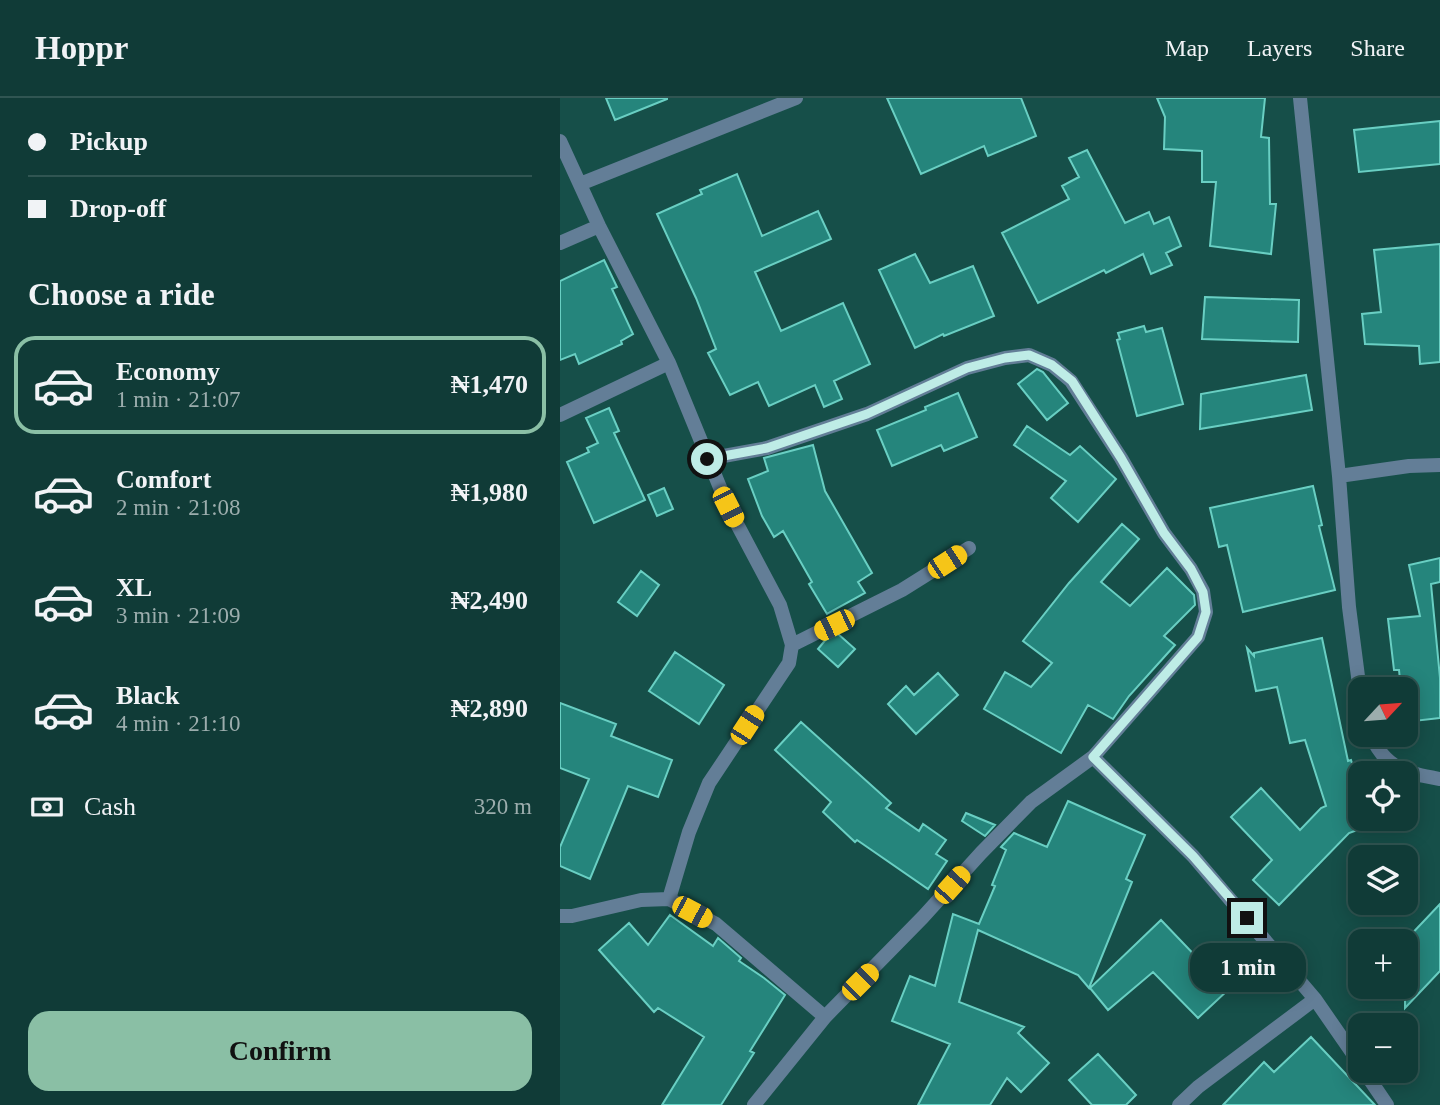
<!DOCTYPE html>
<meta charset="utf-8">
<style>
body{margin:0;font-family:Georgia,serif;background:#19423f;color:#f1f3f6;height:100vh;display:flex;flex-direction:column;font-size:26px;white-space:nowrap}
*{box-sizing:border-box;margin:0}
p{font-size:23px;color:#9cadad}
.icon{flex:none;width:38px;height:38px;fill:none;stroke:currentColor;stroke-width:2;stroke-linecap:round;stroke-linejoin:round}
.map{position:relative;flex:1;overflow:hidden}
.drawer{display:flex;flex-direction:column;background:#103b37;width:560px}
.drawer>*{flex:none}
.hud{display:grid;align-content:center;height:154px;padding:0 28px;background:#103b37}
.needle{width:46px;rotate:64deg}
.fabs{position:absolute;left:788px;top:579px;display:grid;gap:14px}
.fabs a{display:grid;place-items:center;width:70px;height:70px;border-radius:14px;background:#103b37;box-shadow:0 4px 18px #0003,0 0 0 2px #305552;font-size:35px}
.end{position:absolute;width:32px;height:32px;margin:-16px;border:9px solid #beece6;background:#111;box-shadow:0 0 0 4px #111}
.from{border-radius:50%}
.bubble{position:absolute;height:49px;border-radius:21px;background:#103b37;box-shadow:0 4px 18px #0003,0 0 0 2px #305552;font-size:23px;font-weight:700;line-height:49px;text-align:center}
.car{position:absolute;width:21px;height:42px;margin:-21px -10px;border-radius:9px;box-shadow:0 0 5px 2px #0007;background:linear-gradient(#f5c518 24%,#345 0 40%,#f5c518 0 76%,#345 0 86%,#f5c518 0)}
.hud b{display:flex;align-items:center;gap:24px;height:66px;font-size:26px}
.hud b+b{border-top:2px solid #305552}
.hud i{width:18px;height:18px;background:#f1f3f6}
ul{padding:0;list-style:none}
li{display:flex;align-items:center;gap:21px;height:98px;margin:0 14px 10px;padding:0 14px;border:4px solid transparent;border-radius:21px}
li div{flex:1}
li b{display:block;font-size:26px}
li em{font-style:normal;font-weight:700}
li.current{border-color:#8abfa5}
li>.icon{width:63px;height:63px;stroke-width:1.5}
h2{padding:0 28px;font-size:32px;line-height:84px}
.pay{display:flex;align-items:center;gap:18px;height:77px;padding:0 28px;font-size:26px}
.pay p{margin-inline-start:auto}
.action{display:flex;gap:14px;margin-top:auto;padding:14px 28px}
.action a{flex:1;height:80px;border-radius:21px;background:#8abfa5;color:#111;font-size:28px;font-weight:700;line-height:80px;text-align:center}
header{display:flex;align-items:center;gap:42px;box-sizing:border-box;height:98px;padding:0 35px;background:#103b37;border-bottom:2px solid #305552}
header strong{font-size:33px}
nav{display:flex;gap:38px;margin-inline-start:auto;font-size:24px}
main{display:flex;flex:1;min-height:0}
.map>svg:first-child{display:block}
.building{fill:#25857c;stroke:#69cfc3;stroke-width:2}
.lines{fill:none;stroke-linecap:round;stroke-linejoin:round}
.minor{stroke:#637e97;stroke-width:14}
.route{stroke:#beece6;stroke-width:9}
</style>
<header>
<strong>Hoppr</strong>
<nav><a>Map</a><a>Layers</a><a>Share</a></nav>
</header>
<main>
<section class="drawer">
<div class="hud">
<b><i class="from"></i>Pickup</b>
<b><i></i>Drop-off</b>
</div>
<h2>Choose a ride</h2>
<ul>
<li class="current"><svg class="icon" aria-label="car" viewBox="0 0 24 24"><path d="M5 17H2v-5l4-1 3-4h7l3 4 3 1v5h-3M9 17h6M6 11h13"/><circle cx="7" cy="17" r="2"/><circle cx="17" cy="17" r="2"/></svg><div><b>Economy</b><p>1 min · 21:07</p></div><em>₦1,470</em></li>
<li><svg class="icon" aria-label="car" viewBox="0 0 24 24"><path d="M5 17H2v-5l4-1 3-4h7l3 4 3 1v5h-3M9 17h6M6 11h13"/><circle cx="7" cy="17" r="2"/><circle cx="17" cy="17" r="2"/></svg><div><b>Comfort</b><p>2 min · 21:08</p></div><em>₦1,980</em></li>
<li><svg class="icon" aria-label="car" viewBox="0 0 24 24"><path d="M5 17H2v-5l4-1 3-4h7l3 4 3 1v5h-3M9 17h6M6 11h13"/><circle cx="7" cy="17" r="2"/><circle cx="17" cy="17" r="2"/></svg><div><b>XL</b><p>3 min · 21:09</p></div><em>₦2,490</em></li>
<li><svg class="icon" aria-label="car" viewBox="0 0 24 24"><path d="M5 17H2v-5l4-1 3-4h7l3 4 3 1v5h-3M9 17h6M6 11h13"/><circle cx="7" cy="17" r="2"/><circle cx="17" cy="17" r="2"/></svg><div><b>Black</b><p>4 min · 21:10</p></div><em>₦2,890</em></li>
</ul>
<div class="pay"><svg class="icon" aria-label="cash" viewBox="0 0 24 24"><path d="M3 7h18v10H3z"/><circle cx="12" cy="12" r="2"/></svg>Cash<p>320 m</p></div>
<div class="action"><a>Confirm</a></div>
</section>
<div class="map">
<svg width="880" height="1007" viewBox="0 0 880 1007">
<rect width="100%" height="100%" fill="#164f49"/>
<!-- building -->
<path class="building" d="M46,0H107V1L55,22Z
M327,0H461L476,38L428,58L424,48L361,76Z
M597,0H705L701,39L709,40L710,106H716L711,156L650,148L656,84H642V53L604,51L605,19Z
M880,23V66L799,74L794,32Z
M527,52L565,125L589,114L594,126L609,119L621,148L606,155L612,167L591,176L583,156L546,175L544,172L478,205L442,135L509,101L502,88L519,79L509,60Z
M177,76L202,138L258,113L271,141L195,174L221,233L283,205L310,266L274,283L282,301L264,309L255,287L209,308L198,284L170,297L148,255L156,251L136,200L97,116L142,96L140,92Z
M880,146V264L860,266L859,248L805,246L802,216L821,214L814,152Z
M355,156L370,185L413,168L434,218L384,238L383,236L355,250L319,172Z
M44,162L57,189L52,191L73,236L61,243L62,246L19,266L15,256L0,262V183Z
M645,199L739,202L738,244L642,241Z
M584,228L586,234L602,230L623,306L577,318L557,242L560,241L558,235Z
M477,271L483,274L508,305L487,322L458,286Z
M746,277L752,312L640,331L641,296Z
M398,295L417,339L384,353L381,347L332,368L317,332L366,312L365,309Z
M49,310L59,333L54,335L85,402L34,425L7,364L29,354L27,350L38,345L26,320Z
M467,328L510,357L520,348L556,381L518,424L491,400L506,383L454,347Z
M253,347L265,393L312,475L298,484L305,495L267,516L249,486L252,484L223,433L214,439L202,418L188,381L208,373L204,360Z
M753,388L762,427L759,428L775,492L683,514L667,447L659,449L650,410Z
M104,390L113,411L97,418L88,397Z
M562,426L579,441L541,484L570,508L607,470L634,497L635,507L604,538L615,547L569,598L553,621L528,607L501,655L424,611L445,574L471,589L492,565L463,543L509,485Z
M880,460V484L871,486L880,580V620L845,624V592H841L839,572H834L828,521L860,518L849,467Z
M81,473L99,487L77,518L58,504Z
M277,535L295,551L278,569L258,551L267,540Z
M762,540L788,663L791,662L800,691V731L789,735L719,807L693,782L712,762L671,719L701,690L740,732L761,710L766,708L745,642L730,645L717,589L696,593L687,550L694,558V555Z
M115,554L164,587L139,626L89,593Z
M378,575L398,597L356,636L328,606L346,588L354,597Z
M0,605L56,626L51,638L112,662L98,699L68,688L30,781L0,768V749L29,681L0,670Z
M241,624L331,705L326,710L359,733L363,726L386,742L376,756L387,763L368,791L297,742L295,744L263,714L271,704L215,652Z
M508,703L585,737L566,781L572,784L529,890L518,877L418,832L399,904L464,929L458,935L489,965L461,994L447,980L430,1007H358L390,946L332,923L350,878L375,888L393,816L419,826L435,788L432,787L446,752L441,749L454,735L487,749Z
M406,715L435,727L425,738L402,723Z
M880,806V873L845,910V843Z
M110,817L153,848L158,840L181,860L179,863L204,880L225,897L190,953L194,955L161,1007H102L144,939L98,910L94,914L39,852L69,825L88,847Z
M601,822L668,892L638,920L593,874L548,912L530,890Z
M751,939L815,1007H663L704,964L714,974Z
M538,956L576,997L566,1007H532L509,982Z"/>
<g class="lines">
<!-- minor -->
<path class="minor" d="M740,0L779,378L849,368L880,367
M0,43L39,128L109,265L168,409L220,507L232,547L229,565L149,685L129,734L109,801
M20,86L236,0
M0,145L39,128
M0,317L109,265
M147,361L207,350L307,316L407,270L445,260L469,257L492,267L511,283L561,360L604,435L631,471L643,493L646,514L638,539L533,659L471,704L421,755L363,819L265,919L194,1007
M779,378L789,509L800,594
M232,547L342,492L409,450
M811,637C825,671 847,675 880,681
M533,659L633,758L755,901L800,966
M0,818H12L81,802L109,801L156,826L265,919
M804,973L827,1007
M619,1007L638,989L755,901"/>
</g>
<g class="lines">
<!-- route -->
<path class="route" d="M147,361L207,350L307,316L407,270L445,260L469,257L492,267L512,283L561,360L604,435L631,471L643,494L646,514L638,539L533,659L633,758L687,820"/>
</g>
</svg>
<div class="fabs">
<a><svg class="needle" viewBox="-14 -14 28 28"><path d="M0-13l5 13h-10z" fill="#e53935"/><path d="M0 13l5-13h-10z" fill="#9cadad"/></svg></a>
<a><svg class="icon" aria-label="locate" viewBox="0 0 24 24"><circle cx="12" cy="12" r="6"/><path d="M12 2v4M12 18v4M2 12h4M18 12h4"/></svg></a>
<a><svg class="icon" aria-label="layers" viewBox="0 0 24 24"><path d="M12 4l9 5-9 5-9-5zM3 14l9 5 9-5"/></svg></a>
<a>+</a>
<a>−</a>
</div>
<i class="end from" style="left:147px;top:361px"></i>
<i class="end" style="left:687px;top:820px"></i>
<div class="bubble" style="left:630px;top:845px;width:116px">1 min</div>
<i class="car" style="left:168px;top:409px;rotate:153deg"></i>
<i class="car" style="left:387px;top:464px;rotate:57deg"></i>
<i class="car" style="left:274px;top:527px;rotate:244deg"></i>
<i class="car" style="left:187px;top:627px;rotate:33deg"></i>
<i class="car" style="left:392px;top:787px;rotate:42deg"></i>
<i class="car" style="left:132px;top:814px;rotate:118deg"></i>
<i class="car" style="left:300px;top:884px;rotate:45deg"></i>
</div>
</main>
